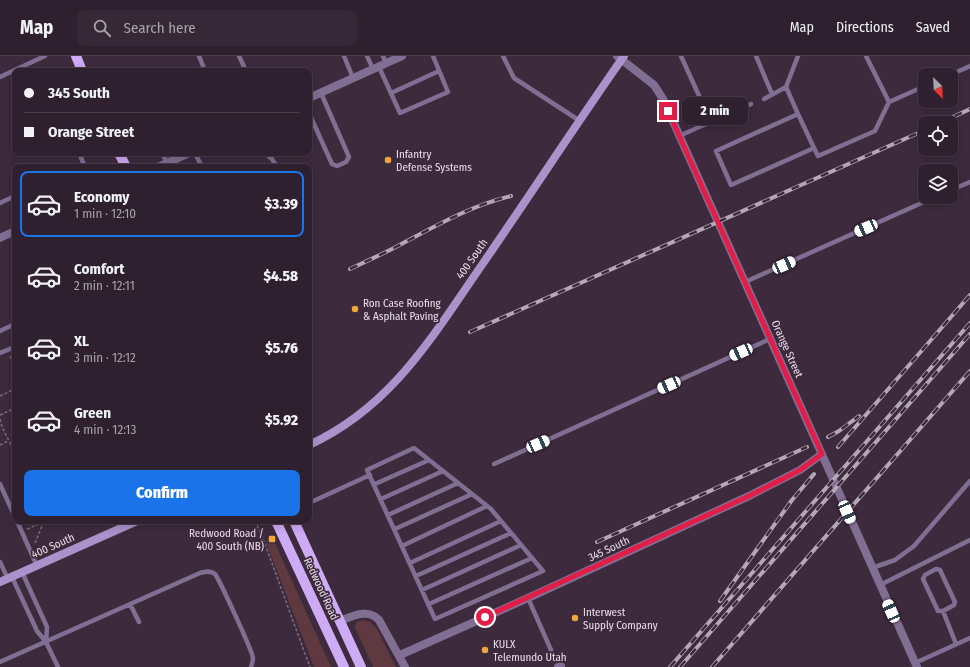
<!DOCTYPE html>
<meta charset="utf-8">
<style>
body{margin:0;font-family:"Fira Sans Condensed",sans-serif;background:#362836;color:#f1f3f6;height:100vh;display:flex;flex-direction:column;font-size:15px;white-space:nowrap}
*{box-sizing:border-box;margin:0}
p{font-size:13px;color:#a7a3aa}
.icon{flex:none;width:22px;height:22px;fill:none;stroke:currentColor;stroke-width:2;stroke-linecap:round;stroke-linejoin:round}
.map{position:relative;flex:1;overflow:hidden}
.sheet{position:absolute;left:12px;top:108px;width:300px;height:360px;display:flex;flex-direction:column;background:#2e202e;border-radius:8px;box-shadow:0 2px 10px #0003,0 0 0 1px #493e4a}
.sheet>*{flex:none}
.hud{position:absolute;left:12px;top:12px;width:300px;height:88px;border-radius:8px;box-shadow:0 2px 10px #0003,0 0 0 1px #493e4a;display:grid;align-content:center;height:88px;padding:0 12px;background:#2e202e}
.needle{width:26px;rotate:156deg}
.controls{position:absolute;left:918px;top:12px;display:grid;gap:8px}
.controls a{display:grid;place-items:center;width:40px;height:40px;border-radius:8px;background:#2e202e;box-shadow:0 2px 10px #0003,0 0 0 1px #493e4a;font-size:20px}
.end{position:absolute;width:18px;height:18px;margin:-9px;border:5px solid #e11d48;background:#fff;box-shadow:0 0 0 2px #fff}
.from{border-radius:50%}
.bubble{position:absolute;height:28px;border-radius:8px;background:#2e202e;box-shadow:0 2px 10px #0003,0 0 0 1px #493e4a;font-size:13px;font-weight:800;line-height:28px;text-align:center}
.car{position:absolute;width:12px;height:24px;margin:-12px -6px;border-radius:5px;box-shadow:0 0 3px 1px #0007;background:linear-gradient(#fff 24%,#345 0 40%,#fff 0 76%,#345 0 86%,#fff 0)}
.hud b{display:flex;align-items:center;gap:14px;height:38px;font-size:15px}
.hud b+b{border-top:1px solid #493e4a}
.hud i{width:10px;height:10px;background:#f1f3f6}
ul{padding:7px 0 0;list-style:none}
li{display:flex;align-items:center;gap:12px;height:66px;margin:0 8px 6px;padding:0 4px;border:2px solid transparent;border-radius:8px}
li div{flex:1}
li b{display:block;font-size:15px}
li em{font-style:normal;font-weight:800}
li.on{border-color:#1a73e8}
li>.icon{width:36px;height:36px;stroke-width:1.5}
.action{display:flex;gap:8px;margin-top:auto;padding:8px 12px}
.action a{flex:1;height:46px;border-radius:8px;background:#1a73e8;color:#fff;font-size:16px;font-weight:800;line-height:46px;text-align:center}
header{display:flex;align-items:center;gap:24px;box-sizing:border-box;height:56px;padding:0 20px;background:#2e202e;border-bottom:1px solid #493e4a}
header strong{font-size:19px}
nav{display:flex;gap:22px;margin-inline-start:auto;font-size:14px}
.search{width:280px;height:36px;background:#362836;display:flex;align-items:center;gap:10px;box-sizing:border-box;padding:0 14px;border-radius:8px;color:#a7a3aa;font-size:15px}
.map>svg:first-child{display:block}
.green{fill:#5e393f}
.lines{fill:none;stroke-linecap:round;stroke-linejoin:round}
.path{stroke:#7e6d7d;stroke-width:1.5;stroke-dasharray:3 2;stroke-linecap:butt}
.lane{stroke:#806f93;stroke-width:4.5}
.street{stroke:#806f93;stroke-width:8}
.secondary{stroke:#ac91ca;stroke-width:8}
.primary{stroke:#ceabf5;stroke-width:10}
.rail-casing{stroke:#b5a7b5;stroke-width:4}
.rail{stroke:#3e2a3d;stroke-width:2.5;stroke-dasharray:8;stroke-linecap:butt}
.route{stroke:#e11d48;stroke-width:5}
.poi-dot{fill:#eda83c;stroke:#3e2a3d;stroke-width:1.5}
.labels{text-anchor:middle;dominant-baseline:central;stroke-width:3.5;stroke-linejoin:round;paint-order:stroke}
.poi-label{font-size:11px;fill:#eadeea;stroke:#3e2a3d;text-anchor:start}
.street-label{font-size:11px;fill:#eadeea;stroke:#3e2a3d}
</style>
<header>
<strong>Map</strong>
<div class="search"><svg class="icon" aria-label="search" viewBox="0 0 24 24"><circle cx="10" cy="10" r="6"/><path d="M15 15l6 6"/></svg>Search here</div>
<nav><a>Map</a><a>Directions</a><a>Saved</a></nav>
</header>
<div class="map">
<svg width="970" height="611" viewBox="0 0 970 611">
<rect width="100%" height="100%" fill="#3e2a3d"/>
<!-- green -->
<path class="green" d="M273,483L331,611H314L266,486Z
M363,564L370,566L377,573L396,611H373L355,572L356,566Z"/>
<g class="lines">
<!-- path -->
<path class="path" d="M10,300L15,311
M0,340L15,333
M0,359L15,352
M0,363L2,371L15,397
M0,389L8,385
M255,465L265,488L304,595L310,611
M27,473L44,466
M35,487L44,465"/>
<!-- lane -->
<path class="lane" d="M199,0L205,15
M239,0L246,15
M344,0L353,22
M367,0L373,13
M383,0L386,7
M503,0L514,22L580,65
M681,0L711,66
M756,0L772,38
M866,0L889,46
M379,11L400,57L448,36L433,0
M950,19L970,10
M0,21L45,0
M786,31L798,0
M391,37L439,15
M764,43L786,31L798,58L716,95L731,129L814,92L818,100L875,75L889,46L925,30
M309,57L332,108L337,110L346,106L349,101L321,37
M798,58L814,92
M679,80L751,48
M79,97L85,111
M162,97L167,107
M195,97L202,111
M265,97L272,103L277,111
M951,134L970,126
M0,147L15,140
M745,226L935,141
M0,275L15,268
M0,297L15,291
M414,392L491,453L543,515L435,563L367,414Z
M494,408L770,283
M0,428L15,461
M375,428L429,404
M381,443L443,415
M309,447L370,419
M388,459L458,427
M17,465L37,510
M395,473L472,438
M402,490L487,450
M0,506L8,523
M410,507L501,465
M872,512L895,504L914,490L970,425
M22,516L47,571L46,586
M416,520L511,477
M12,521L37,575L46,586L58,611
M880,529L970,484
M422,534L521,489
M528,542L551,594
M130,548L139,566
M429,548L532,502
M943,555L954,549L955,546L940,514L936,513L925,519L923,523L938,555H943L956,588
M0,606L200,517C205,516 210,514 215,518C219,523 252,594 253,602C253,605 252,608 251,611
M915,607L970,582"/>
<!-- street -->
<path class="street" d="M617,0L654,29L663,43L917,611
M309,42L402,0
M158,111L189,97
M0,182L15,175
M340,565C353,560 368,552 379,564L405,611
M400,599L528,542L749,440L800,414L822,398
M558,611L561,610"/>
<!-- secondary -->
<path class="secondary" d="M309,389C394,350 435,276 486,203C532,136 577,67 624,0
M0,526L137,465"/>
<!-- primary -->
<path class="primary" d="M76,0L82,15
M119,97L126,111
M276,465L344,611
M294,465L361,611"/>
<defs>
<path id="rail" d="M940,67L970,53
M350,213C365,206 380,199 394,192C432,172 469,150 511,140
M470,276L925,74
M828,381L839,375L859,360
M838,391L970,239
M597,486L807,391
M720,545L792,444L814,418
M670,611L970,267
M680,611L970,278
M712,611L970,315"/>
</defs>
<!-- rail casing -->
<use href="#rail" class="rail-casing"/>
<!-- rail -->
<use href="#rail" class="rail"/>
</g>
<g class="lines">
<!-- route -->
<path class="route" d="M485,561L749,440L800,414L822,398L668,55"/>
</g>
<!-- markers -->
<g class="poi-dot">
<circle cx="388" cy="104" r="4"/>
<circle cx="355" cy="253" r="4"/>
<rect x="268" y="479" width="8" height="8" rx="2"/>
<circle cx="575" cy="562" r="4"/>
<circle cx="485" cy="594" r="4"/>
</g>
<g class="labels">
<!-- poi labels -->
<g class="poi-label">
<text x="396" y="98">Infantry<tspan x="396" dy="13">Defense Systems</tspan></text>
<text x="363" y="247">Ron Case Roofing<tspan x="363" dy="13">&amp; Asphalt Paving</tspan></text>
<text x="264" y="477" text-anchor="end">Redwood Road /<tspan x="264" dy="13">400 South (NB)</tspan></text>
<text x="583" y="556">Interwest<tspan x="583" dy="13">Supply Company</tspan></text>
<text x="493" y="588">KULX<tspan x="493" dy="13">Telemundo Utah</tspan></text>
</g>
<!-- street labels -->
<g class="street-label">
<text transform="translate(472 203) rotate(-55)">400 South</text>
<text transform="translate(787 293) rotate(66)">Orange Street</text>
<text transform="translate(53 490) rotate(-24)">400 South</text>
<text transform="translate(609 493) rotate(-25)">345 South</text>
<text transform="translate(321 533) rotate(65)">Redwood Road</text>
</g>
</g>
</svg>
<div class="controls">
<a><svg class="needle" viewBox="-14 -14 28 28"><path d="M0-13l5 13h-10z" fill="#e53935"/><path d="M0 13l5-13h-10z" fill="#a7a3aa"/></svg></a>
<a><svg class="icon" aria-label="locate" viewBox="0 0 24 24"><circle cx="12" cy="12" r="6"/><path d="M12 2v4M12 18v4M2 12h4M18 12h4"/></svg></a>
<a><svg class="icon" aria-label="layers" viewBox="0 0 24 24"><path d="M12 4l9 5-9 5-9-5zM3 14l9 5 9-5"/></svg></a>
</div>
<i class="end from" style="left:485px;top:561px"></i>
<i class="end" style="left:668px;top:55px"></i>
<div class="bubble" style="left:682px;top:41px;width:66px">2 min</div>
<i class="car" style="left:866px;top:172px;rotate:246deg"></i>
<i class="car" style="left:784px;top:209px;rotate:66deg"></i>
<i class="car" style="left:741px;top:296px;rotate:246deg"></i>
<i class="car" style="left:669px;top:329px;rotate:246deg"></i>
<i class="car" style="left:538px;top:388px;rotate:66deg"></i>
<i class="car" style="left:847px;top:456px;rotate:156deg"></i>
<i class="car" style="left:891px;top:555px;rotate:336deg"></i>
<div class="hud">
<b><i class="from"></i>345 South</b>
<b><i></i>Orange Street</b>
</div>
<section class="sheet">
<ul>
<li class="on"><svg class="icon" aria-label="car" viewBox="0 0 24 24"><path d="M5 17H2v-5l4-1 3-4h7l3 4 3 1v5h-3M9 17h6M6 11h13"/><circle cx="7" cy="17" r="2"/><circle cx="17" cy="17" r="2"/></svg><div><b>Economy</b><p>1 min · 12:10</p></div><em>$3.39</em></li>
<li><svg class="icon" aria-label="car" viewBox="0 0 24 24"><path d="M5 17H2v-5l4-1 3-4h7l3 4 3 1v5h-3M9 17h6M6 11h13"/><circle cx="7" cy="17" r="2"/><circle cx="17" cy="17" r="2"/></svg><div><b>Comfort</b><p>2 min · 12:11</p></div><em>$4.58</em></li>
<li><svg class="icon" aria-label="car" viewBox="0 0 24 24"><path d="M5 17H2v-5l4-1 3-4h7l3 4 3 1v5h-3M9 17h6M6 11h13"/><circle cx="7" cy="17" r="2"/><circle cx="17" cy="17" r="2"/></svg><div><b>XL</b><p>3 min · 12:12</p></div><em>$5.76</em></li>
<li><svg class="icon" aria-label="car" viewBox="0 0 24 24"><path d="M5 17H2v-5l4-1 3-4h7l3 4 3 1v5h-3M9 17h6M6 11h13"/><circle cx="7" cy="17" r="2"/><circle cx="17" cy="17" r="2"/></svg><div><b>Green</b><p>4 min · 12:13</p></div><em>$5.92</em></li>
</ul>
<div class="action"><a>Confirm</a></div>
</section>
</div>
